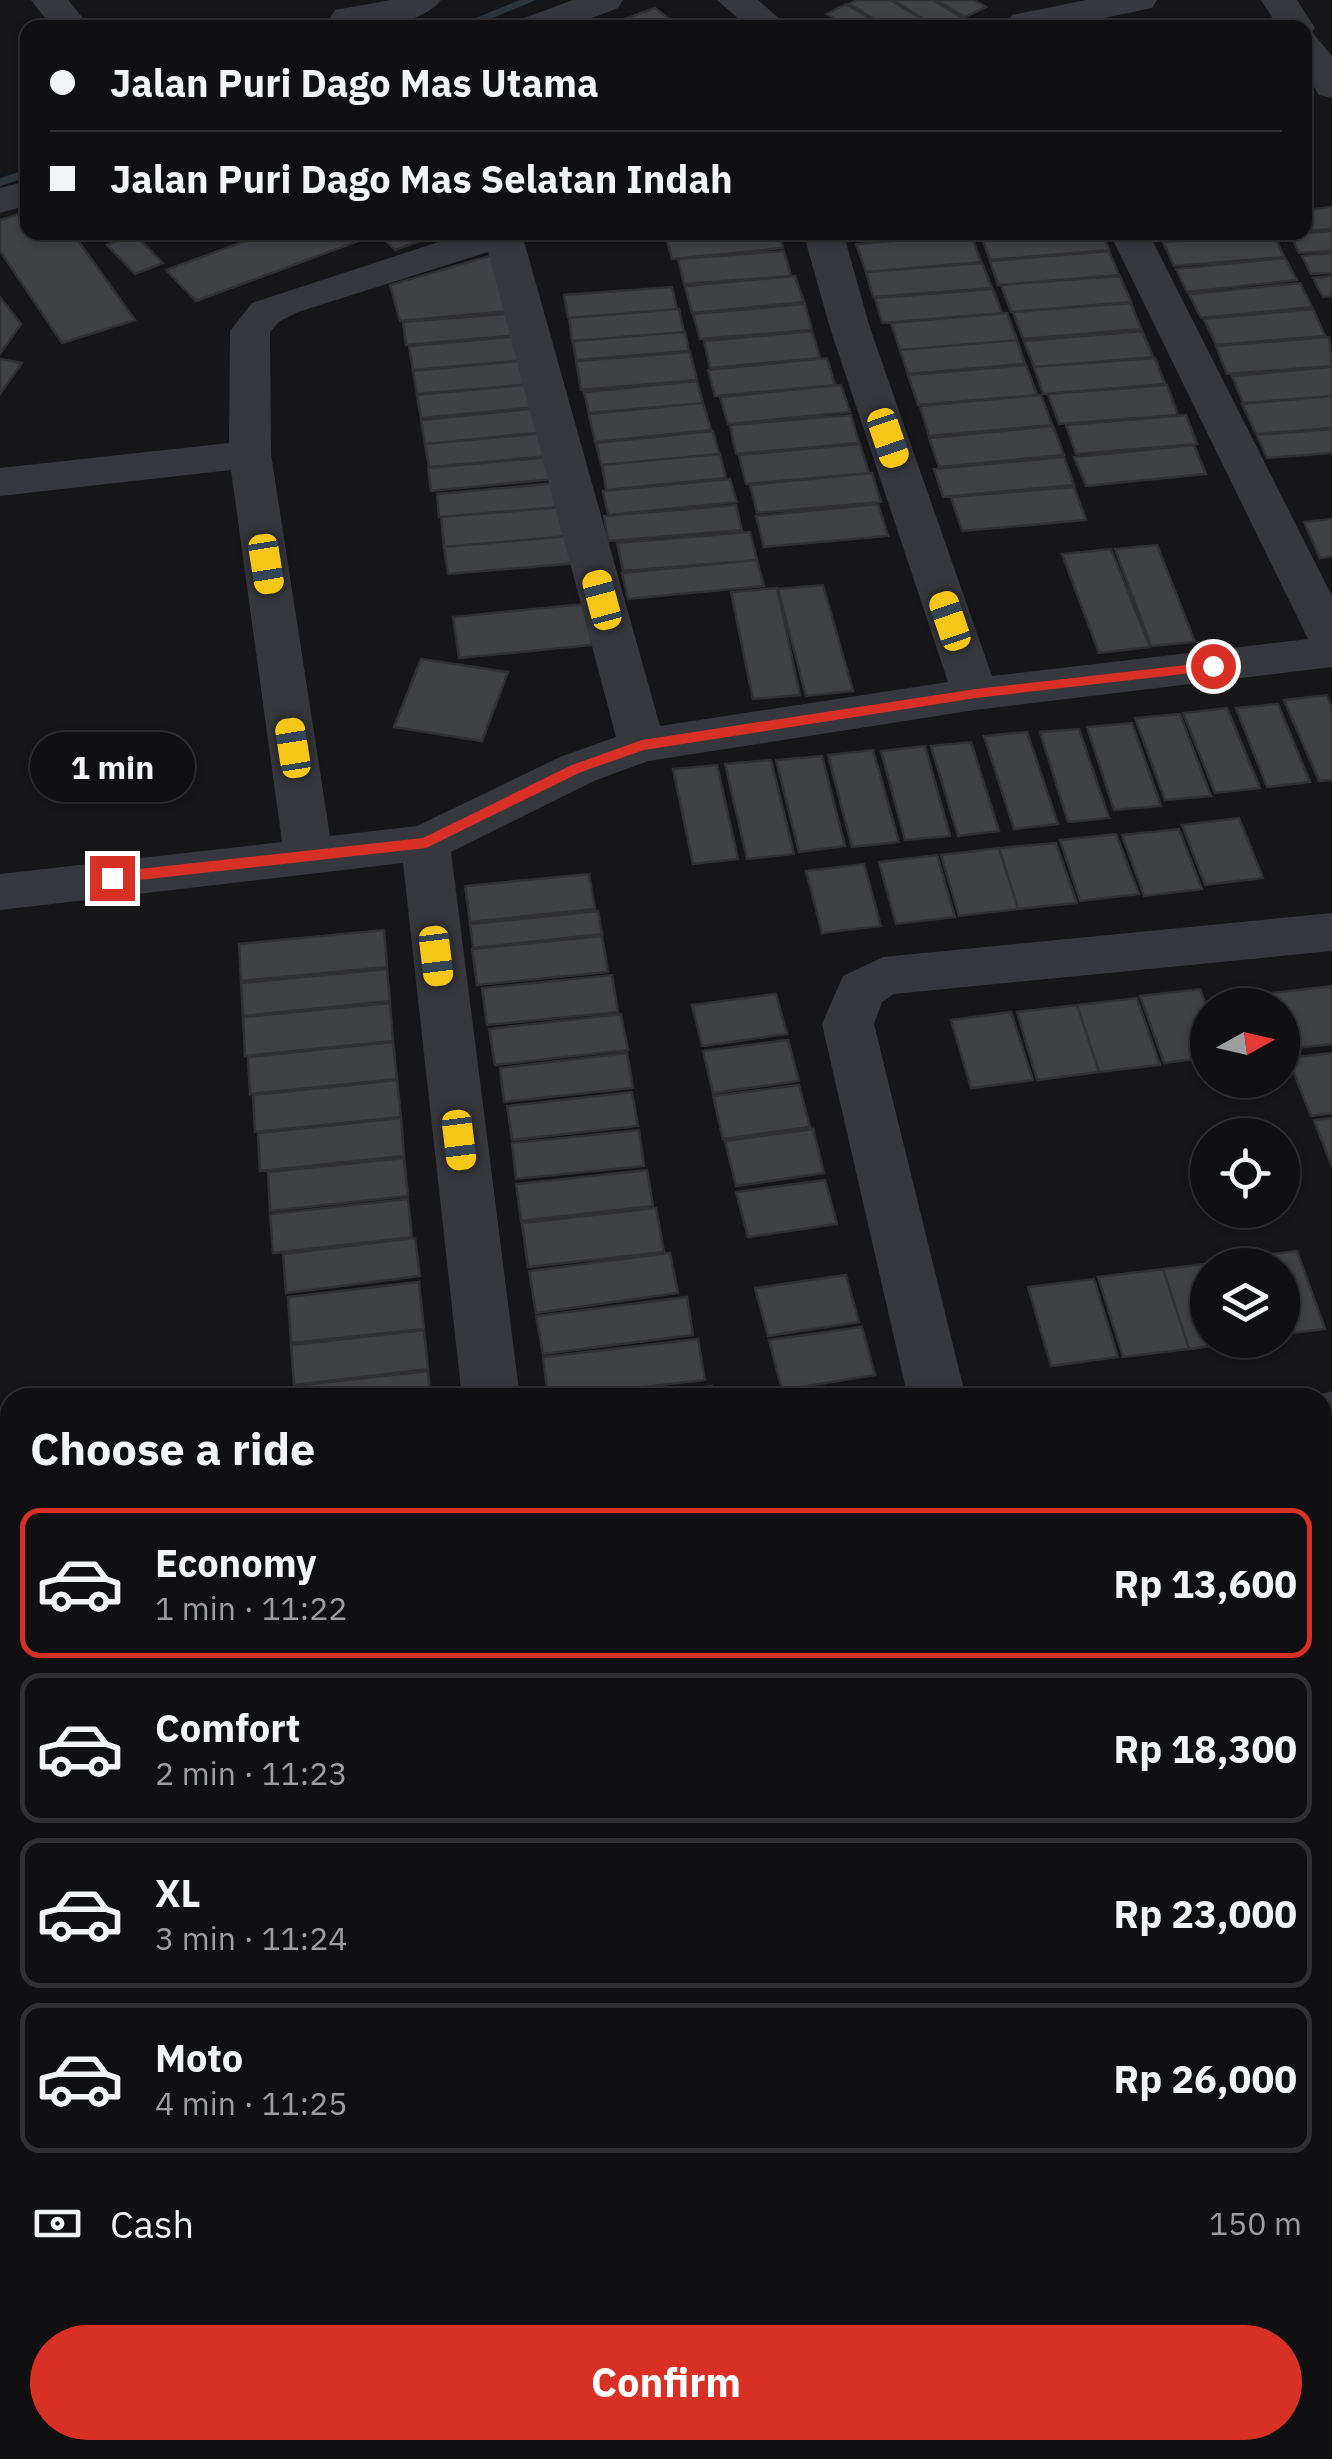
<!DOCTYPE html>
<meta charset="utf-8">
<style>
body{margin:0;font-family:"IBM Plex Sans",sans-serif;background:#19191b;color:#f1f3f6;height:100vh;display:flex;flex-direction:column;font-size:38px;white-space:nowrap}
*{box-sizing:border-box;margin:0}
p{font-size:32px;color:#9c9d9f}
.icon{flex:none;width:55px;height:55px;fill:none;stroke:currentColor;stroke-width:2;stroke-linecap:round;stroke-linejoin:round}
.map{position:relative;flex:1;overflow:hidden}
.details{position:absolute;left:0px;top:1388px;width:1332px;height:1072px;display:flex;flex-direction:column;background:#101012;border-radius:30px 30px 0 0;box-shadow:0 2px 8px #0004,0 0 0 2px #303032}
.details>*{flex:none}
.hud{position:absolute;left:20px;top:20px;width:1292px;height:220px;border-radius:20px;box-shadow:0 2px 8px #0004,0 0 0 2px #303032;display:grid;align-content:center;height:220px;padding:0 30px;background:#101012}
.needle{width:65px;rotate:82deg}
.controls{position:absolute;left:1190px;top:988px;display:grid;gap:20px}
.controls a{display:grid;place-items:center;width:110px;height:110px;border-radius:50%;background:#101012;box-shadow:0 2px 8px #0004,0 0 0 2px #303032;font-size:50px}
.end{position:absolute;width:45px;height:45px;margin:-22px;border:12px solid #d93025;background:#fff;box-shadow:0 0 0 5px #fff}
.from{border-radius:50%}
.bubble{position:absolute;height:70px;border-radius:35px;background:#101012;box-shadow:0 2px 8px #0004,0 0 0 2px #303032;font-size:32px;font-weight:700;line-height:70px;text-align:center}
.car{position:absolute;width:30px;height:60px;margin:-30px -15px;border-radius:12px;box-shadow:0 0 8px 2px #0007;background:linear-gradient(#f5c518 24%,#345 0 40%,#f5c518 0 76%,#345 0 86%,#f5c518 0)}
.hud b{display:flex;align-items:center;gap:35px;height:95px;font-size:38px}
.hud b+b{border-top:2px solid #303032}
.hud i{width:25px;height:25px;background:#f1f3f6}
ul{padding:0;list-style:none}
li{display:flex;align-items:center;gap:30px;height:150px;margin:0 20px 15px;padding:0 10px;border:5px solid #303032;border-radius:20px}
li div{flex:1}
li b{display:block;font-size:38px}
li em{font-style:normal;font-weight:700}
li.selected{border-color:#d93025}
li>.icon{width:90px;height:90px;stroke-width:1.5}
h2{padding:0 30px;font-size:45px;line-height:120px}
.pay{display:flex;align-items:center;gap:25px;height:110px;padding:0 30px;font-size:38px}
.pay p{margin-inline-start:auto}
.button{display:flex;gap:20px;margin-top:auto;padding:20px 30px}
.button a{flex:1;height:115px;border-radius:60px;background:#d93025;color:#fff;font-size:40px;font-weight:700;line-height:115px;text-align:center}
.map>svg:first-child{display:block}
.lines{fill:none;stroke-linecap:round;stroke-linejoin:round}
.stream{fill:#2c353c;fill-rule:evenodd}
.building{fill:#404145;stroke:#303034;stroke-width:2.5}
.minor{fill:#37383d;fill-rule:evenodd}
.route{fill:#d93025}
</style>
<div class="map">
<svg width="1332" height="2459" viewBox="0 0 1332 2459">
<rect width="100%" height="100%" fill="#161618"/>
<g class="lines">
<!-- stream -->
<path class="stream" d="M520,0H536L469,28H452Z
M28,169V177L0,186V178Z"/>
</g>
<!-- building -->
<path class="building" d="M857,0H890L937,28H889L849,4Z
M893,0H933L964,19L938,28Z
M936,0H974L986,7L965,17Z
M846,4L886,28H850L827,14Z
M655,8L681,28H629L620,21Z
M1332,207V229L1305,231V210Z
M28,211V232H72L135,320L62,343L0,251V220Z
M1332,231V251L1299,253L1290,234Z
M270,232H368L372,236L196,301L166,270Z
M378,232H430L434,236L395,250Z
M778,232L783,248L672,259L665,233Z
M1102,232L1109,250L990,260L980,233Z
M1158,232H1271V233L1162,241Z
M1273,233L1284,257L1174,266L1163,242Z
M134,234L163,263L135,274L107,245Z
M971,234L981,262L866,272L856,244Z
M784,251L791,276L684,284L678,259Z
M1109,251L1119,275L998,285L990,261Z
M1332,253V273L1311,274L1302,256Z
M496,254L511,311L400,321L390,285Z
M1285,258L1297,280L1187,292L1176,269Z
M982,263L992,288L873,297L866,272Z
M795,276L804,302L692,313L685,286Z
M1120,276L1131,302L1011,312L1001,285Z
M1332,276V296L1323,297L1313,278Z
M1300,283L1312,307L1201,318L1189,294Z
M672,287L677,309L568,318L564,295Z
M993,289L1002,313L882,323L875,298Z
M0,297L21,324L0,354Z
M1131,303L1141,329L1023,339L1013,312Z
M805,304L812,330L700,339L693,314Z
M679,309L684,332L572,341L569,318Z
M1313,309L1325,336L1216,345L1204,319Z
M515,313L519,335L406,345L403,322Z
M1007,313L1017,340L900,350L891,323Z
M812,331L820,358L710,368L704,341Z
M1142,331L1153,357L1034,367L1024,341Z
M685,332L689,351L576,360L573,341Z
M521,336L525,360L413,370L409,346Z
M1329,337L1332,366L1227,374L1216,346Z
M1017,340L1025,364L908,374L900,350Z
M690,352L697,380L581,390L576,361Z
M827,358L835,385L715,396L708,370Z
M1155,358L1165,384L1043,394L1034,367Z
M0,359L22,363L0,394Z
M528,360L532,384L417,394L413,371Z
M1026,365L1037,395L918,405L908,375Z
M1332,367V396L1243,403L1232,376Z
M697,381L703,403L589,413L584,392Z
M534,384L538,407L421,418L417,395Z
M841,385L850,412L728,424L720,397Z
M1167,385L1178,415L1059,424L1048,394Z
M1041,395L1052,425L929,436L920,406Z
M1332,396V428L1256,434L1242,404Z
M703,403L711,430L595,442L589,414Z
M539,408L544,432L425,444L421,420Z
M851,415L859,443L736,454L730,425Z
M1186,415L1197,444L1076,454L1066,425Z
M1053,426L1064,455L939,467L929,438Z
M1332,429V453L1267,458L1257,435Z
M713,431L719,454L601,465L596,443Z
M545,433L550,456L429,467L425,444Z
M860,444L869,473L746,484L739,455Z
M1194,445L1206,474L1086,486L1074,457Z
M720,454L726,478L606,490L602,465Z
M550,457L555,479L431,491L428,468Z
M1064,457L1074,485L943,497L934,469Z
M872,473L881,502L757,513L750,485Z
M730,479L737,502L608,515L603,491Z
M555,483L559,507L439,517L437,494Z
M1074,487L1086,520L962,531L951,497Z
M878,504L888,536L764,547L756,516Z
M736,505L742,530L608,541L604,516Z
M564,507L569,536L444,547L441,517Z
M1332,519V556L1320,558L1304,522Z
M750,532L757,560L623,571L617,543Z
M572,536L577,563L448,574L444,547Z
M1157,545L1195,642L1151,646L1115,549Z
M1111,549L1150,647L1099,653L1062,554Z
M757,560L764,586L628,599L622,573Z
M823,585L853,691L806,696L778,589Z
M777,588L800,695L753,699L731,592Z
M584,604L592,645L459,658L453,617Z
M421,659L508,672L482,741L394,727Z
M1327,695L1332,708V780L1319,781L1284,700Z
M1278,704L1310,782L1267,787L1236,708Z
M1227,708L1260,788L1215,793L1183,713Z
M1180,714L1211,796L1165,800L1135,718Z
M1132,723L1161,806L1114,810L1087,727Z
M1079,729L1109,818L1068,822L1040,732Z
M1027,732L1058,824L1014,829L984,736Z
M971,742L999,831L958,836L931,746Z
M925,746L950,836L905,840L881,751Z
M873,750L899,842L852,847L828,755Z
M822,756L845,846L799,852L776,760Z
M771,760L794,854L747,859L725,764Z
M717,765L738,859L693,864L673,769Z
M1239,818L1263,878L1205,885L1182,825Z
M1179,829L1202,889L1144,896L1122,835Z
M1116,834L1139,894L1080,901L1060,840Z
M1056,843L1077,903L1018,909L999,848Z
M999,848L1018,909L959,916L941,855Z
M937,855L955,917L896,924L879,862Z
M864,864L881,926L822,933L806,871Z
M589,874L595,909L470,922L465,886Z
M598,911L602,934L473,948L470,924Z
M384,930L387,967L241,981L239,944Z
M602,936L608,972L477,985L472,949Z
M387,969L390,1001L243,1016L241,983Z
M612,975L618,1012L487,1025L482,988Z
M1332,986V1044L1285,1049L1282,1005H1268L1264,994Z
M1200,989L1208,1010V1057L1164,1063L1140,996Z
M776,994L787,1034L702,1046L692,1005Z
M1137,998L1160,1065L1099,1072L1077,1005Z
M390,1003L393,1041L245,1056L243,1017Z
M1077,1005L1099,1072L1037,1080L1017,1012Z
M1011,1012L1033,1080L971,1088L951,1020Z
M621,1014L628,1050L495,1065L489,1029Z
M788,1040L799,1081L713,1093L703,1051Z
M393,1042L397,1079L250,1094L248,1057Z
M627,1053L633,1088L504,1102L500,1068Z
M1332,1053V1113L1311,1116L1288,1058Z
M397,1080L401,1117L255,1132L253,1095Z
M799,1085L810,1127L723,1139L713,1096Z
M632,1092L638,1126L512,1140L507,1106Z
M401,1118L404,1156L260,1171L258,1133Z
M1332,1118V1167L1314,1120Z
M813,1129L824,1173L736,1186L725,1141Z
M639,1130L644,1166L516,1179L512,1143Z
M404,1158L408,1196L270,1211L268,1172Z
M647,1170L653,1206L521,1221L516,1184Z
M825,1180L837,1224L748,1237L736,1192Z
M408,1199L412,1237L273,1253L270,1214Z
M656,1208L664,1252L528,1267L522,1223Z
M415,1238L420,1276L286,1293L283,1254Z
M1297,1251L1325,1329L1282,1334V1265H1234L1232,1259Z
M670,1253L678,1293L536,1313L529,1271Z
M1229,1261L1230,1265H1208V1340H1255L1189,1349L1163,1269Z
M1163,1269L1189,1349L1123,1357L1098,1277Z
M846,1275L859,1322L768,1336L755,1288Z
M1094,1279L1118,1357L1051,1366L1028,1287Z
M419,1282L424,1329L291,1343L288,1297Z
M687,1297L693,1335L543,1354L536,1316Z
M862,1327L875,1375L782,1390L769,1340Z
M424,1330L428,1369L294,1385L291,1345Z
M698,1339L705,1380L548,1398L543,1357Z
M428,1371L431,1398H295L294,1386Z
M712,1386L714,1398H623Z
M1327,1429L1332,1445V1609L1322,1610V1430Z
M1332,2317V2459H1323L1308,2454L1309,2450H1322V2371Z"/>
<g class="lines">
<!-- minor -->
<path class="minor" d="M31,0H68L91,28H53Z
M391,0H441C424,24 370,28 343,28L330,18L335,10Z
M573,0H623L618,8L566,28H514L519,20Z
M717,0H758L790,28H749Z
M1086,0H1157L1152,8L1056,28H1009L1007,23L1012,15Z
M1261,0H1297L1315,28L1312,32L1332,56V98L1319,95L1305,72V28H1279Z
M28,181V205L0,213V188Z
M469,232H530L524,241L660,726L948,682L830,328L803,232H843L870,328L992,676L1308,639L1109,232H1148L1332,596V667L975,710L648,761L594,781L451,852L520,1398H462L403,863L0,910V874L282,842L231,470L0,496V468L229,443L230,331L252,303ZM488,252L616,737L560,757L417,826L330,836L271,454L270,332L280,321L298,312Z
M1332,913V951L894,994L882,1002L874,1024L966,1398H908L822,1024L843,976L883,957Z
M1332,1391V1441L1322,1442V1398H1307Z
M0,1836L10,1838V1900L0,1898Z
M1322,2130L1332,2132V2202L1322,2200Z
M10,2415V2450H82L86,2459H0V2419Z
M333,2450H407L405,2459H331Z"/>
</g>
<!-- route -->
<path class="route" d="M1213,662L1218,670L976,698L644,750L581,772L426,848L112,883L104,878L112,872L423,838L572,765L642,740L976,689Z"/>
</svg>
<div class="controls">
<a><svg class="needle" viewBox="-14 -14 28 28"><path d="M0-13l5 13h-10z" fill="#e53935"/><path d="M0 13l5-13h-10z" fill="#9c9d9f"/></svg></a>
<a><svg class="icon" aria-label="locate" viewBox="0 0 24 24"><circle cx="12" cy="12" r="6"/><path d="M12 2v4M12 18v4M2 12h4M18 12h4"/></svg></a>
<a><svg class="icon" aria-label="layers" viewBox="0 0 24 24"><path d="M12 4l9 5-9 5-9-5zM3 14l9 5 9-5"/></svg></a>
</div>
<i class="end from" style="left:1213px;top:666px"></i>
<i class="end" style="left:112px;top:878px"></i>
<div class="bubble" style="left:30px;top:732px;width:165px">1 min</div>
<i class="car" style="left:888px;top:438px;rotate:161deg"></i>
<i class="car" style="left:266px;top:564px;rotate:171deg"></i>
<i class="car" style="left:602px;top:600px;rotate:345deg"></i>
<i class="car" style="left:950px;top:621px;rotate:341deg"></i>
<i class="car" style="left:293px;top:748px;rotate:351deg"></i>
<i class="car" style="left:436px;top:956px;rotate:173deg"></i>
<i class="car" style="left:459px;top:1140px;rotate:173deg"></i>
<div class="hud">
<b><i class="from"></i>Jalan Puri Dago Mas Utama</b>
<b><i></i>Jalan Puri Dago Mas Selatan Indah</b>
</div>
<section class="details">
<h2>Choose a ride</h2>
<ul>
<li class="selected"><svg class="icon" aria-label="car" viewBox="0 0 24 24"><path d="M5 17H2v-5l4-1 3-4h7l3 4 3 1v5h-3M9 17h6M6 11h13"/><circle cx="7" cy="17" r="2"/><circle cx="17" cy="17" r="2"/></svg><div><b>Economy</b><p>1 min · 11:22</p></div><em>Rp 13,600</em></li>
<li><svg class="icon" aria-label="car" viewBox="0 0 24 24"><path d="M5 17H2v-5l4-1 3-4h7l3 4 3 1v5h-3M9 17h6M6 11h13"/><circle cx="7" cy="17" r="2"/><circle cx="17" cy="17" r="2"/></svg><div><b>Comfort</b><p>2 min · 11:23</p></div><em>Rp 18,300</em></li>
<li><svg class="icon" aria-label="car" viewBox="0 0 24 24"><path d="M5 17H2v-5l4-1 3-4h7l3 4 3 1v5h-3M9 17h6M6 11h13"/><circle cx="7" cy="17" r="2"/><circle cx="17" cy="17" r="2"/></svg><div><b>XL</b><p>3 min · 11:24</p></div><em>Rp 23,000</em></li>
<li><svg class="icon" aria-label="car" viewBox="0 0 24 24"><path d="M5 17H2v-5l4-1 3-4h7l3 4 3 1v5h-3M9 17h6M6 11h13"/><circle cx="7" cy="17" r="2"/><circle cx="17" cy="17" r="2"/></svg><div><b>Moto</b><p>4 min · 11:25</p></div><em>Rp 26,000</em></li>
</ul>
<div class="pay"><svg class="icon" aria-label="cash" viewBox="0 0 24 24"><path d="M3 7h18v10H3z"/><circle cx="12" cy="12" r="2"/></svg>Cash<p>150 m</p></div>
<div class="button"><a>Confirm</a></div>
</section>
</div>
